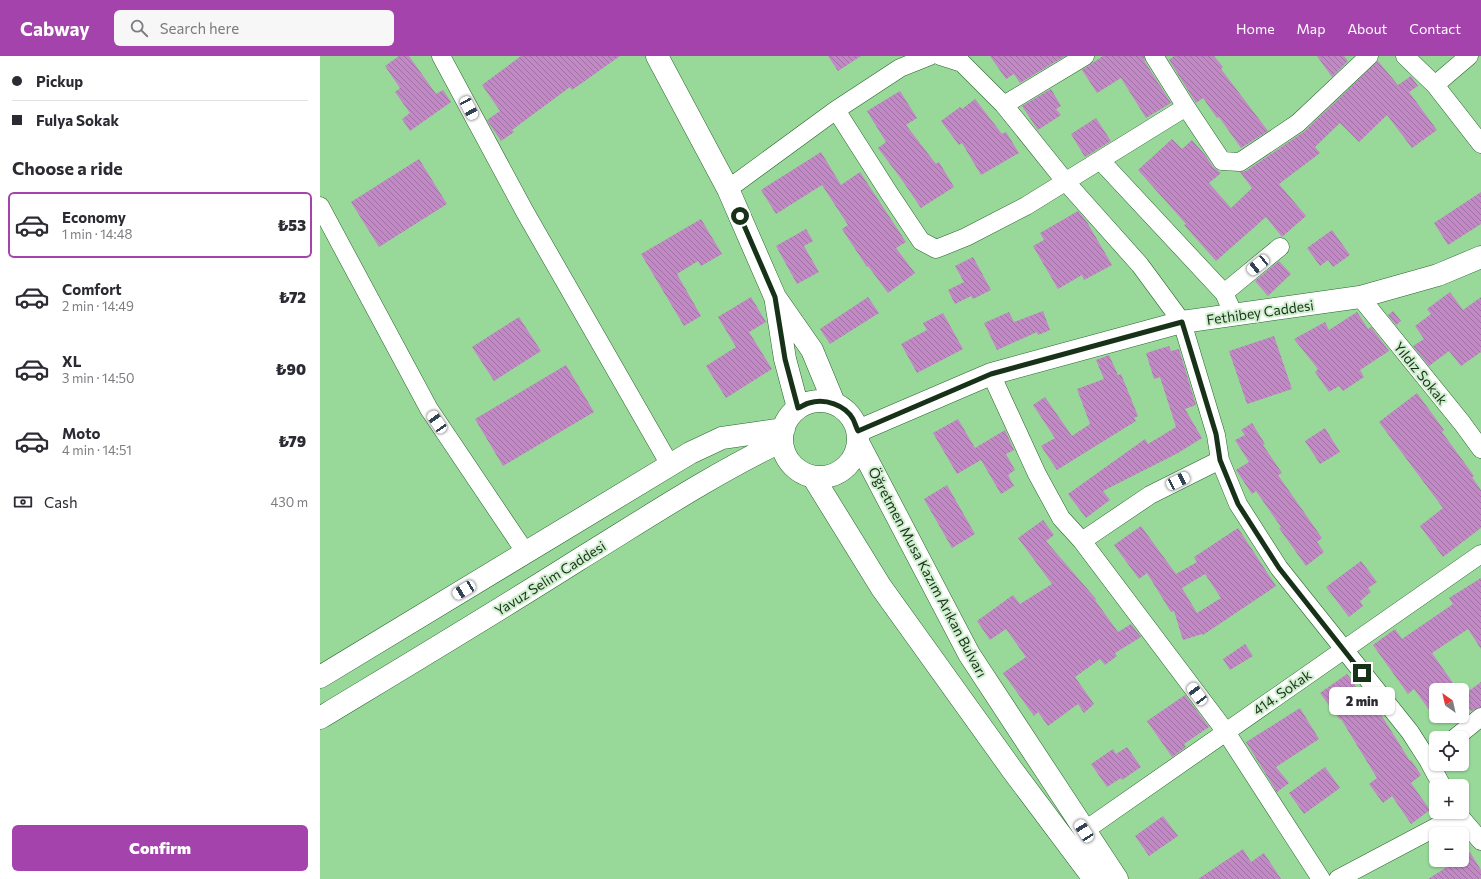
<!DOCTYPE html>
<meta charset="utf-8">
<style>
body{margin:0;font-family:Commissioner,sans-serif;background:#f7f7f7;color:#2b2b33;height:100vh;display:flex;flex-direction:column;font-size:15px;white-space:nowrap}
*{box-sizing:border-box;margin:0}
p{font-size:13px;color:#7c7c81}
.icon{flex:none;width:22px;height:22px;fill:none;stroke:currentColor;stroke-width:2;stroke-linecap:round;stroke-linejoin:round}
.map{position:relative;flex:1;overflow:hidden}
.drawer{display:flex;flex-direction:column;background:#fff;width:320px}
.drawer>*{flex:none}
.banner{display:grid;align-content:center;height:88px;padding:0 12px;background:#fff}
.needle{width:26px;rotate:326deg}
.tools{position:absolute;left:1109px;top:627px;display:grid;gap:8px}
.tools a{display:grid;place-items:center;width:40px;height:40px;border-radius:6px;background:#fff;box-shadow:0 1px 3px #0004;font-size:20px}
.end{position:absolute;width:18px;height:18px;margin:-9px;border:5px solid #183219;background:#fff;box-shadow:0 0 0 2px #fff}
.from{border-radius:50%}
.bubble{position:absolute;height:28px;border-radius:6px;background:#fff;box-shadow:0 1px 3px #0004;font-size:13px;font-weight:800;line-height:28px;text-align:center}
.car{position:absolute;width:12px;height:24px;margin:-12px -6px;border-radius:5px;box-shadow:0 0 3px 1px #0007;background:linear-gradient(#fff 24%,#345 0 40%,#fff 0 76%,#345 0 86%,#fff 0)}
.banner b{display:flex;align-items:center;gap:14px;height:38px;font-size:15px}
.banner b+b{border-top:1px solid #e1e1e2}
.banner i{width:10px;height:10px;background:#2b2b33}
ul{padding:0;list-style:none}
li{display:flex;align-items:center;gap:12px;height:66px;margin:0 8px 6px;padding:0 4px;border:2px solid transparent;border-radius:6px}
li div{flex:1}
li b{display:block;font-size:15px}
li em{font-style:normal;font-weight:800}
li.on{border-color:#a443ab}
li>.icon{width:36px;height:36px;stroke-width:1.5}
h2{padding:0 12px;font-size:18px;line-height:48px}
.pay{display:flex;align-items:center;gap:10px;height:44px;padding:0 12px;font-size:15px}
.pay p{margin-inline-start:auto}
.cta{display:flex;gap:8px;margin-top:auto;padding:8px 12px}
.cta a{flex:1;height:46px;border-radius:6px;background:#a443ab;color:#fff;font-size:16px;font-weight:800;line-height:46px;text-align:center}
header{display:flex;align-items:center;gap:24px;box-sizing:border-box;height:56px;padding:0 20px;background:#a443ab;color:#fff}
header strong{font-size:19px}
nav{display:flex;gap:22px;margin-inline-start:auto;font-size:14px}
.search{width:280px;height:36px;background:#f7f7f7;display:flex;align-items:center;gap:10px;box-sizing:border-box;padding:0 14px;border-radius:6px;color:#7c7c81;font-size:15px}
main{display:flex;flex:1;min-height:0}
.map>svg:first-child{display:block}
.building{fill:url(#building-back-hatch);fill-rule:evenodd}
.lines{fill:none;stroke-linecap:round;stroke-linejoin:round}
.minor-casing{stroke:#27642c;stroke-width:19}
.tertiary-casing{stroke:#27642c;stroke-width:23}
.minor{stroke:#fff;stroke-width:18}
.tertiary{stroke:#fff;stroke-width:22}
.route{stroke:#183219;stroke-width:5}
.labels{text-anchor:middle;dominant-baseline:central;stroke-width:4;stroke-linejoin:round;paint-order:stroke}
.street-label{font-size:14px;fill:#183219;stroke:#d0efcf}
</style>
<header>
<strong>Cabway</strong>
<div class="search"><svg class="icon" aria-label="search" viewBox="0 0 24 24"><circle cx="10" cy="10" r="6"/><path d="M15 15l6 6"/></svg>Search here</div>
<nav><a>Home</a><a>Map</a><a>About</a><a>Contact</a></nav>
</header>
<main>
<section class="drawer">
<div class="banner">
<b><i class="from"></i>Pickup</b>
<b><i></i>Fulya Sokak</b>
</div>
<h2>Choose a ride</h2>
<ul>
<li class="on"><svg class="icon" aria-label="car" viewBox="0 0 24 24"><path d="M5 17H2v-5l4-1 3-4h7l3 4 3 1v5h-3M9 17h6M6 11h13"/><circle cx="7" cy="17" r="2"/><circle cx="17" cy="17" r="2"/></svg><div><b>Economy</b><p>1 min · 14:48</p></div><em>₺53</em></li>
<li><svg class="icon" aria-label="car" viewBox="0 0 24 24"><path d="M5 17H2v-5l4-1 3-4h7l3 4 3 1v5h-3M9 17h6M6 11h13"/><circle cx="7" cy="17" r="2"/><circle cx="17" cy="17" r="2"/></svg><div><b>Comfort</b><p>2 min · 14:49</p></div><em>₺72</em></li>
<li><svg class="icon" aria-label="car" viewBox="0 0 24 24"><path d="M5 17H2v-5l4-1 3-4h7l3 4 3 1v5h-3M9 17h6M6 11h13"/><circle cx="7" cy="17" r="2"/><circle cx="17" cy="17" r="2"/></svg><div><b>XL</b><p>3 min · 14:50</p></div><em>₺90</em></li>
<li><svg class="icon" aria-label="car" viewBox="0 0 24 24"><path d="M5 17H2v-5l4-1 3-4h7l3 4 3 1v5h-3M9 17h6M6 11h13"/><circle cx="7" cy="17" r="2"/><circle cx="17" cy="17" r="2"/></svg><div><b>Moto</b><p>4 min · 14:51</p></div><em>₺79</em></li>
</ul>
<div class="pay"><svg class="icon" aria-label="cash" viewBox="0 0 24 24"><path d="M3 7h18v10H3z"/><circle cx="12" cy="12" r="2"/></svg>Cash<p>430 m</p></div>
<div class="cta"><a>Confirm</a></div>
</section>
<div class="map">
<svg width="1161" height="823" viewBox="0 0 1161 823">
<defs>
<pattern id="building-back-hatch" width="6" height="6" patternUnits="userSpaceOnUse"><rect width="6" height="6" fill="#c289c6"/><path d="M-1 5l2 2M0 0l6 6M5-1l2 2" fill="none" stroke="#9d71a0"/></pattern>
</defs>
<rect width="100%" height="100%" fill="#98d899"/>
<!-- building -->
<path class="building" d="M79,0H89L116,38L123,34L131,46L90,75L82,63L90,57L75,36L80,32L65,10Z
M201,0H300L252,34L250,31L192,74L194,76L181,85L167,64L180,55L162,29Z
M508,0H541L518,15Z
M670,0H745L700,27L694,18L686,23Z
M783,0H824L825,6L851,47L826,62L801,22L777,37L762,14Z
M854,0H894L903,11L901,13L948,75L921,92L899,61L897,62L883,42L876,47L849,4Z
M997,0H1024L1028,5L1012,21Z
M1058,5L1078,29L1091,20L1098,30L1089,36L1117,74L1092,92L1067,59L1039,86L1020,67L995,91L1000,97L959,128L986,160L962,181L946,161L896,205L864,169L866,168L818,114L852,83L862,93L872,84L886,100L893,111L901,117L889,127L911,152L932,132L920,116L926,115L985,75Z
M731,33L741,50L736,53L741,59L718,74L702,50Z
M580,35L597,62L586,69L616,108L619,106L634,131L601,152L582,124L558,92L566,86L547,55Z
M655,43L682,78L686,76L699,97L661,119L642,87L639,89L621,65L640,51L642,53Z
M776,62L791,85L765,101L751,78Z
M501,96L521,129L540,116L586,186L576,192L595,217L568,237L548,210L547,211L522,173L528,169L502,129L456,158L441,134Z
M99,103L127,148L59,191L31,146Z
M1161,136V168L1128,189L1114,167Z
M758,155L767,166L792,209L764,224L762,219L738,233L713,190L724,184L720,177Z
M381,163L402,198L381,210L378,205L357,218L381,260L364,270L321,198Z
M486,173L493,185L484,190L499,216L477,228L456,190Z
M1012,174L1030,199L1013,211L1008,204L1000,210L987,192Z
M653,201L671,234L653,243L651,240L635,248L628,234L644,226L635,210Z
M959,205L971,218L948,240L935,225Z
M1130,236L1143,254L1161,241V296L1141,310L1129,295L1109,310L1093,290L1104,283L1095,270L1111,258L1107,253Z
M431,241L446,266L429,276L452,313L406,342L386,310L416,291L398,261Z
M548,241L559,257L510,288L500,273Z
M723,255L730,274L718,279L717,276L677,294L664,267L689,256L694,266Z
M1073,255L1081,265L1076,269L1068,259Z
M1037,256L1048,273L1051,271L1069,295L1040,314L1044,321L1023,335L1019,330L1009,336L995,316L998,313L974,283L1005,266L1009,274Z
M623,257L643,293L597,317L581,288L607,274L603,267Z
M199,261L221,295L174,325L152,291Z
M954,280L972,333L927,348L909,295Z
M849,290L851,295L859,293L876,349L865,353L882,382L858,397L783,435L790,444L766,462L748,438L825,383L828,388L856,371L840,321L834,323L826,297Z
M789,299L798,319L801,318L818,360L814,362L816,365L737,414L721,390L735,382L713,349L725,341L752,380L770,368L757,333L784,323L776,304Z
M246,309L274,356L183,410L155,363Z
M1097,337L1124,374L1122,376L1154,420L1152,421L1161,434V472L1123,501L1100,470L1123,452L1059,366Z
M638,363L655,392L685,374L694,394L686,398L695,414L688,419L694,430L681,438L661,404L637,418L613,377Z
M932,367L945,388L943,389L962,417L958,419L1002,482L997,486L1004,496L986,510L959,472L961,471L936,435L932,438L916,414L929,406L915,384L925,379L921,374Z
M1005,372L1020,396L1000,408L985,385Z
M627,429L655,478L632,492L604,443Z
M723,464L734,479L726,485L776,543L775,544L798,576L811,568L821,581L795,597L797,600L785,609L780,603L755,621L774,648L764,657L758,648L728,670L718,656L714,660L683,617L706,601L686,573L670,584L657,565L693,539L700,548L732,528L698,482Z
M821,470L856,518L877,506L874,501L918,472L956,530L883,579L882,578L863,584L854,555L851,556L827,517L819,523L794,489ZM885,518L901,542L877,557L862,532Z
M1041,505L1057,526L1048,532L1051,536L1040,545L1043,550L1029,561L1006,531Z
M1161,522V593L1148,573L1112,597L1138,634H1116V663L1094,633L1088,638L1053,589L1075,573L1082,583L1133,548L1129,542Z
M925,588L933,600L910,614L903,603Z
M1027,618L1057,659L1060,657L1090,705L1091,704L1101,719L1091,727L1110,754L1091,768L1072,740L1063,747L1049,728L1057,722L1021,663L1020,664L1000,637Z
M1161,626V651L1151,655L1142,643V640Z
M865,639L889,671L864,688L866,691L852,701L827,665Z
M980,652L999,683L956,711L969,727L957,736L926,686Z
M807,691L821,711L802,724L801,722L787,731L771,708L793,693L796,698Z
M1005,711L1020,732L984,758L969,737Z
M843,760L858,780L829,800L815,780Z
M923,793L931,806L944,797L961,823H878Z
M1150,796L1161,814V823H1108L1138,804H1142V802Z"/>
<g class="lines">
<defs>
<path id="minor" d="M121,0L205,156L350,409
M620,0L642,7L684,49L745,125L820,209L862,266L896,379L900,404L918,448L959,512L1090,676L1108,704L1122,730
M1085,0L1115,29L1161,88
M1115,29L1149,0
M684,49L765,0
M866,51L902,105L920,106L978,67L1049,0
M516,54L569,137L601,185L616,193L646,181L706,150L866,51L834,0
M780,104L904,237L914,259
M408,133L516,54L580,12L610,0
M0,150L109,353L206,497
M904,237L960,191
M1040,241L1142,367L1161,393
M671,318L717,418L741,462L762,485L906,676L1001,823
M762,485L830,439L900,404
M1135,682L1161,661
M1136,756L1161,785
M764,775L1161,498
M1018,823L1137,760"/>
<path id="tertiary" d="M337,0L408,133L455,241L492,294L514,347
M456,246L465,303L478,352
M462 383a38 38 0 1 1 76 0a38 38 0 1 1-76 0Z
M538,375L671,318L862,266L1040,241L1118,219L1161,201
M539,388L649,598L797,823
M493,421L561,531L693,715L774,823
M0,621L370,397L402,382L464,373
M0,662C86,610 173,558 258,504C325,463 391,419 462,385"/>
</defs>
<!-- minor casing -->
<use href="#minor" class="minor-casing"/>
<!-- tertiary casing -->
<use href="#tertiary" class="tertiary-casing"/>
<!-- minor -->
<use href="#minor" class="minor"/>
<!-- tertiary -->
<use href="#tertiary" class="tertiary"/>
</g>
<g class="lines">
<!-- route -->
<path class="route" d="M420,160L455,241L465,303L478,352C481,351 485,348 489,347C505,342 525,349 533,363C535,367 536,371 538,375L671,318L862,266L896,378L900,404L918,448L959,512L1042,617"/>
</g>
<g class="labels">
<!-- street labels -->
<g class="street-label">
<text transform="translate(940 256) rotate(-8)">Fethibey Caddesi</text>
<text transform="translate(1101 317) rotate(51)">Yıldız Sokak</text>
<text transform="translate(608 516) rotate(62)">Öğretmen Musa Kazım Arıkan Bulvarı</text>
<text transform="translate(230 522) rotate(-32)">Yavuz Selim Caddesi</text>
<text transform="translate(962 636) rotate(-35)">414. Sokak</text>
</g>
</g>
</svg>
<div class="tools">
<a><svg class="needle" viewBox="-14 -14 28 28"><path d="M0-13l5 13h-10z" fill="#e53935"/><path d="M0 13l5-13h-10z" fill="#7c7c81"/></svg></a>
<a><svg class="icon" aria-label="locate" viewBox="0 0 24 24"><circle cx="12" cy="12" r="6"/><path d="M12 2v4M12 18v4M2 12h4M18 12h4"/></svg></a>
<a>+</a>
<a>−</a>
</div>
<i class="end from" style="left:420px;top:160px"></i>
<i class="end" style="left:1042px;top:617px"></i>
<div class="bubble" style="left:1009px;top:631px;width:66px">2 min</div>
<i class="car" style="left:149px;top:52px;rotate:152deg"></i>
<i class="car" style="left:938px;top:209px;rotate:231deg"></i>
<i class="car" style="left:117px;top:366px;rotate:326deg"></i>
<i class="car" style="left:858px;top:425px;rotate:64deg"></i>
<i class="car" style="left:144px;top:534px;rotate:239deg"></i>
<i class="car" style="left:877px;top:638px;rotate:323deg"></i>
<i class="car" style="left:764px;top:775px;rotate:327deg"></i>
</div>
</main>
